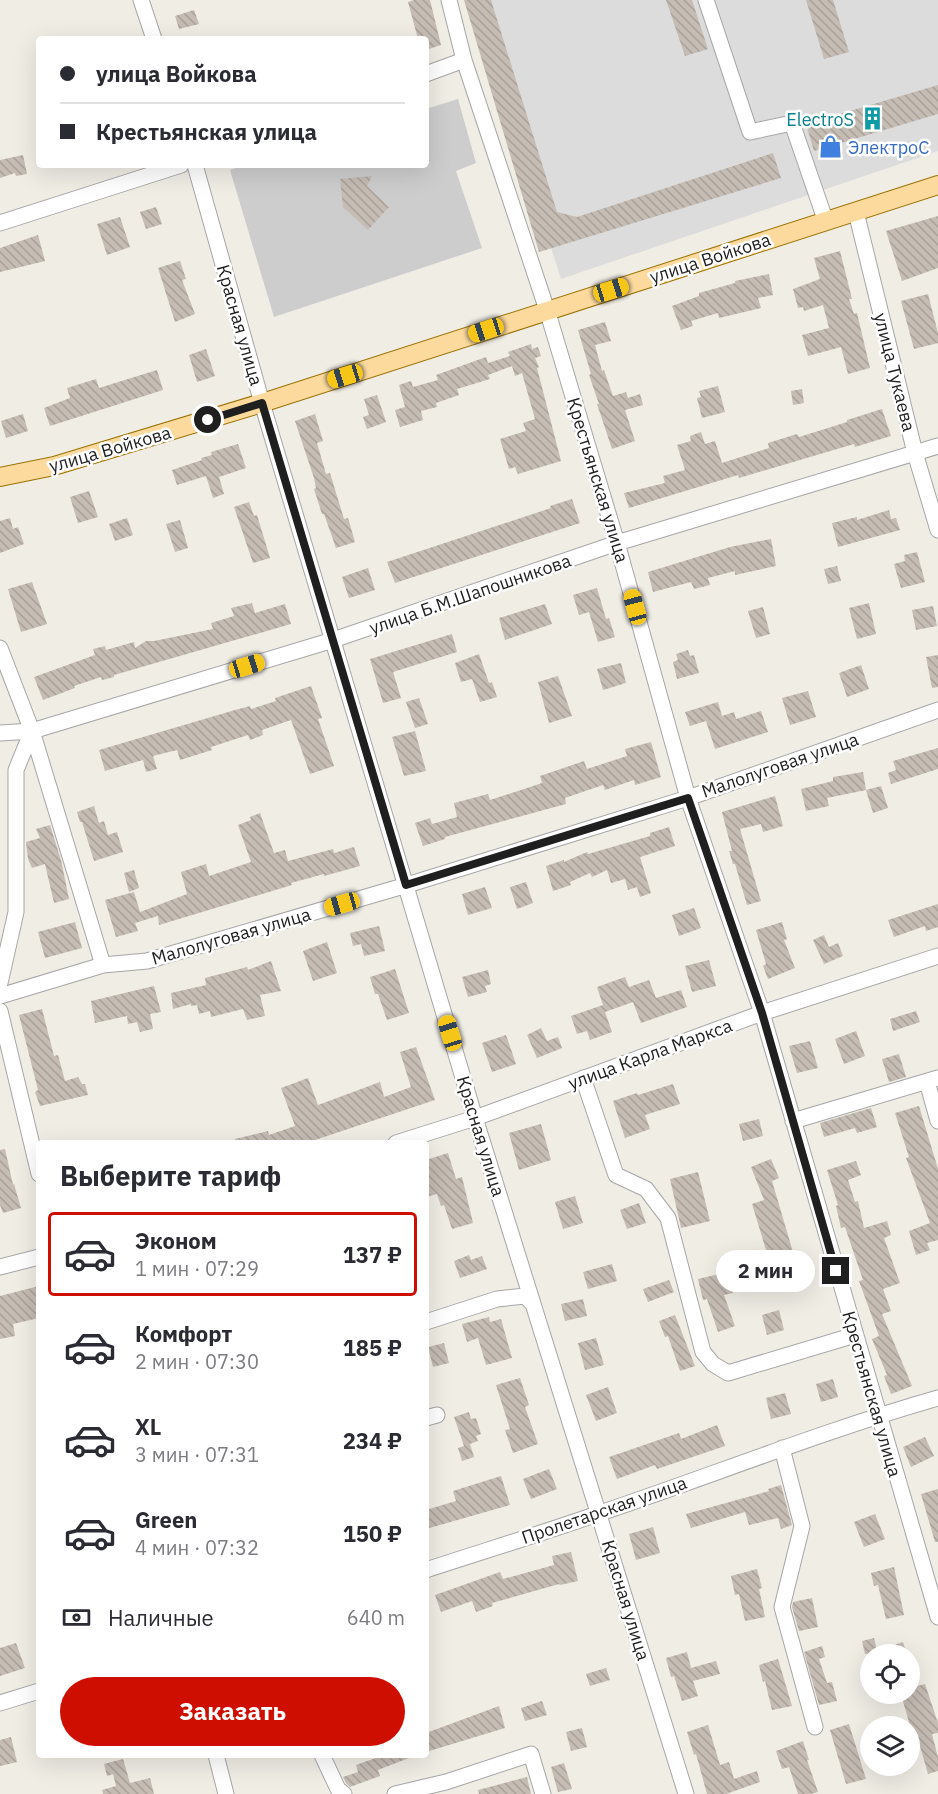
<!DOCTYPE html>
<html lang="ru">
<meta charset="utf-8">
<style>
body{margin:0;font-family:"IBM Plex Sans",sans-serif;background:#f2f2f3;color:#2b2b33;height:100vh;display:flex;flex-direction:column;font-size:22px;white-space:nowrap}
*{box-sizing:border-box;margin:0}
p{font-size:20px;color:#7c7c81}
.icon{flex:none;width:33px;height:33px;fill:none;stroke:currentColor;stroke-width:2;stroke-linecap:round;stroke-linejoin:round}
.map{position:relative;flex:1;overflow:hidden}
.panel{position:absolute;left:36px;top:1140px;width:393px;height:618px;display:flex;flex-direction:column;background:#fff;border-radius:6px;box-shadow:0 6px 24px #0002}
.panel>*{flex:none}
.hud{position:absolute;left:36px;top:36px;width:393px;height:132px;border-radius:6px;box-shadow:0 6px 24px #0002;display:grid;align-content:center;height:132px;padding:0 24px;background:#fff}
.fabs{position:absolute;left:860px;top:1644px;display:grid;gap:12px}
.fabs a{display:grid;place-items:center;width:60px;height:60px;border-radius:50%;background:#fff;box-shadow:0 6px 24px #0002;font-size:30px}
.end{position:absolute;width:27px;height:27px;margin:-14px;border:8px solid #1f1f1f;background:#fff;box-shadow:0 0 0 3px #fff}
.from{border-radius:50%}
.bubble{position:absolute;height:42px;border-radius:21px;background:#fff;box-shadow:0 6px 24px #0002;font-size:20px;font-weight:700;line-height:42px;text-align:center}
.car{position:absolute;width:18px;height:36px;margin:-18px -9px;border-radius:8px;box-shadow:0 0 4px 2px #0007;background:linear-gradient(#f5c518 24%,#345 0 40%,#f5c518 0 76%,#345 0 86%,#f5c518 0)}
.hud b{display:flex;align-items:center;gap:21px;height:57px;font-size:22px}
.hud b+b{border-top:2px solid #e1e1e2}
.hud i{width:15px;height:15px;background:#2b2b33}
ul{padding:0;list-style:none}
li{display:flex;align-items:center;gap:18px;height:84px;margin:0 12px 9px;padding:0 12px;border:3px solid transparent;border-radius:6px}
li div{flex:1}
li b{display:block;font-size:22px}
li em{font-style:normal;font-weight:700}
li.on{border-color:#ce0f00}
li>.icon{width:54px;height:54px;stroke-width:1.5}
h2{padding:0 24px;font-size:27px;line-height:72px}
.pay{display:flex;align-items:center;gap:15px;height:66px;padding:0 24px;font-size:22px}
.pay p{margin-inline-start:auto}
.button{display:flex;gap:12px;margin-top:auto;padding:12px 24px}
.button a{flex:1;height:69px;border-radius:36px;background:#ce0f00;color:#fff;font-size:24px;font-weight:700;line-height:69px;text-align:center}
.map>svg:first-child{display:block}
.residential{fill:#dddcdc}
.religious{fill:#cdcdcd}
.building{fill:url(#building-back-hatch)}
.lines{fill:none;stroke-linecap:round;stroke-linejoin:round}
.minor-casing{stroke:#a6a6a6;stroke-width:17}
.major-casing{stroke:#9a7200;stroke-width:20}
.minor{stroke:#fff;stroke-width:15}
.major{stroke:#fcda9e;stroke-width:18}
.route{stroke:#1f1f1f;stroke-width:8}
.labels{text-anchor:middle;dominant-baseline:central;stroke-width:5;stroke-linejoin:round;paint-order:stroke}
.culture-label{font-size:18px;fill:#0d838f;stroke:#fff;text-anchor:end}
.shop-label{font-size:18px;fill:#366cbe;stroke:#fff;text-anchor:start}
.street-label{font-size:18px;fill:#1f1f1f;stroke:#fff}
</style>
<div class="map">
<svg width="938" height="1794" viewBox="0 0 938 1794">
<defs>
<pattern id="building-back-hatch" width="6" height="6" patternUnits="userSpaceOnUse" patternTransform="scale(1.5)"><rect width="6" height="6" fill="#c5bcb4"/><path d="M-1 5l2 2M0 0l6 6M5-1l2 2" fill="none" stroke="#a9a19a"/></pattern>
</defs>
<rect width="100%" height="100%" fill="#f0ede5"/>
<!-- residential -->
<path class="residential" d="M473,0H938V151L561,279Z"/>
<!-- religious -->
<path class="religious" d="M458,99L476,163L456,171L482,248L274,317L230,170L245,165H426V109Z"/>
<!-- building -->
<path class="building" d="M414,0H430L441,45L426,50V39H418L408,2Z
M464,0H491L557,212L577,217L773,153L781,178L539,252Z
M666,0H692L708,49L685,56Z
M806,0H833L849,52L824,59Z
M194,10L199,24L179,29L175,16Z
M938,85V114L814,151L806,124Z
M23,155L27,174L16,176L15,173L0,178V160Z
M372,176L367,186L389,207L368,230L343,207L340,179Z
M156,207L162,224L146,229L140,212Z
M938,216V268L902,281L886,231Z
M120,217L130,247L107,255L97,224Z
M38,235L45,261L0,272V248Z
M840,251L852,299H849L854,314L857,313L870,368L848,374L841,347L808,356L802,335L829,328L823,305L804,311L803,307L798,308L793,289L820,279L814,258Z
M180,261L186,279L182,280L195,314L175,322L158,268Z
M769,274L773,295L758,298L761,308L719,318L718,313L691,321L693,326L681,330L672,306L699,296V293L735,283V281Z
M928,294L938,333V343L914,349L901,301Z
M605,322L611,341L595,345L602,371L604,370L613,396L626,392L628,398L640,394L643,405L625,410L635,441L612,449L597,404H599L589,375L591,374L578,330Z
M531,344L532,349L538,347L541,356L535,358L539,367L537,368L561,461L518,474L515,467L509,469L500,439L526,431L523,423L535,419L522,373L515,376L512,366L488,375L490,379L457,389L459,395L436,403L437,407L421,411L423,420L400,427L395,410L405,407L399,385L411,381L413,387L438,380L436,375L486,357L488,363L510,356L508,352Z
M206,349L215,376L197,382L189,355Z
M157,370L163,390L50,426L44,408L70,398L67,388L96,379L99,388Z
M718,386L725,412L702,418L697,398L701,397L699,391Z
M802,389L804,403L793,405L791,391Z
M377,395L386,422L367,429L363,417L369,415L364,399Z
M882,409L891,436L855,447L854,444L739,478L738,475L629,508L624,493L665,483L663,476L685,470L677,445L691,441L690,436L701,432L705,444L715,441L722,463L769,448L768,443L797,434L799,437L847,422V420Z
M23,414L28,431L6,438L1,421Z
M315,414L323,441L317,443L326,474L330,473L344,519L348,518L355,542L336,548L324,514H322L314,489L316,488L314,478L295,421Z
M238,444L246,468L219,477L224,494L213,498L206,476L177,485L172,470L202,460L201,458L212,455L211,452Z
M89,491L98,517L78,523L70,497Z
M572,499L580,523L395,583L387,562L551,508L550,506Z
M249,502L254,516L257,515L270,558L253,563L234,507Z
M889,510L891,519L896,518L900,530L838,547L832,523L857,517V520Z
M10,518L13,529L18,527L24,544L0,553V521Z
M127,518L133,535L115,541L109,524Z
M180,520L188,548L175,552L166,524Z
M771,539L776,566L735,575V571L708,578L710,585L694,589L691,582L653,592L648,572L730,547Z
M917,552L925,582L901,588L894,564L905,561L904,555Z
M837,566L841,581L828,584L824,569Z
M368,568L375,590L349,598L342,577Z
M32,582L47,624L21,632L8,589Z
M597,588L606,619L609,618L615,637L598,642L589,612L579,615L573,595Z
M252,603L255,613L285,604L291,624L114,675V677L102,680L101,677L74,686L75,688L43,700L34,677L95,655L93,649L105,646L106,650L134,642L135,648L146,641H154L213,629L211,623L234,616L231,608Z
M869,603L876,634L857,639L849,608Z
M545,604L552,624L505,640L499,618Z
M933,606L937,626L916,630L912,610Z
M763,607L770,634L756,638L748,611Z
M452,634L457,652L393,672L401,698L383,703L370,659Z
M688,650L690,656L694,655L699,673L677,679L673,662L678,660L676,654Z
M479,654L489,683L492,682L497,697L480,702L472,679L461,682L455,663Z
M938,655V687L932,688L926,657Z
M621,663L626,683L603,690L597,669Z
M861,665L869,689L847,697L839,673Z
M558,676L572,716L549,723L538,682Z
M311,686L322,718L318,719L334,766L310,774L291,720L262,730L263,735L250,740L248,735L211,747L212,750L180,760L177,750L153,756L157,769L146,772L143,760L105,771L99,750L235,710L250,706L251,709L276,701L275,698Z
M808,691L816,717L790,725L782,698Z
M419,698L428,724L415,728L406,702Z
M718,702L722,716L734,712L736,719L761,711L768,732L715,749L706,721L690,726L685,712Z
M415,731L426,771L404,776L392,737Z
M651,742L661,777L635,785L634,780L605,790L603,785L565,798L566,804L445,837V839L423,846L415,823L430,818L432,824L457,817L454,803L488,794L490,800L524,789L542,783L540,776L584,761L587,769L627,756L625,749Z
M938,748V769L891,784L888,773L896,770L893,761Z
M863,772L866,790L827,798L829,806L806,811L801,789L833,781V777Z
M881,786L888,808L873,813L866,790Z
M775,796L783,826L763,832L761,824L740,829L761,901L747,905L735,864H733L729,851H732L722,812Z
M94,806L99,823L104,821L108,835L117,832L123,852L94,861L82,822H80L77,812Z
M260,813L274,853L285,850L288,861L333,849L334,853L354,847L360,866L324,876V874L291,883L292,885L159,925L158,916L135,923L138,931L116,937L105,900L134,892L140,912L187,894L181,872L206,864L209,876L251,862L238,825L251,820L250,817Z
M50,825L61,860L69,899L54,903L45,864L32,868L28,859L26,842L40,838L36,829Z
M669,827L675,846L640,857L651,893L640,897L637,887L628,890L625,879L611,883L607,870L592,877L590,873L570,882L571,885L553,891L546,866L564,860V862L587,852L588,854L650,836V833Z
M134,870L139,888L129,892L124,873Z
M526,882L533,903L517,909L510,887Z
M485,887L492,908L468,915L462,894Z
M938,904V927L926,931L925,926L894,937L888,920Z
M694,908L701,928L679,936L672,915Z
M75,922L82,948L45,958L38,932Z
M782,922L787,939L784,940L795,968L768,979L763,966L766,964L756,930Z
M379,926L385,951L364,956L361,944L353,946L350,933Z
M824,935L829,947L838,943L843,956L824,964L813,940Z
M327,942L337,973L313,981L303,951Z
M709,960L716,986L692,992L685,966Z
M271,961L281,991L260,995L265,1016L247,1020L243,1009L211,1017L210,1011L199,1014L197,1005L191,1006V1004L173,1009L171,993L206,985L205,978L247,967L248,970Z
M395,969L409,1013L387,1020L378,994H375L370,977Z
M488,970L491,984L485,986L487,992L468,997L462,977Z
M625,977L629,987L649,980L656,998L681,990L687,1007L641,1023L633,1002L605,1012L612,1032L590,1040L587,1031L577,1034L571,1016L603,1005L597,987Z
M154,986L161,1012L150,1014L153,1029L140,1032L137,1022L128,1024L127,1016L95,1023L91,1001Z
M42,1009L54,1056L58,1055L65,1081L78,1077L82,1084H85L88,1095L40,1106L35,1092L38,1090L19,1015Z
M916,1011L920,1022L893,1031L890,1019Z
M541,1028L547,1041L558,1037L562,1048L537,1058L527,1035Z
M856,1031L865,1056L844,1064L835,1039Z
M506,1035L516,1064L492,1072L482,1043Z
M810,1041L818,1068L797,1073L789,1046Z
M416,1047L435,1100L306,1143H236L235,1139L268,1131L269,1135L295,1126L281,1088L308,1078L318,1105L380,1082L384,1097L411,1087L400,1052Z
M899,1054L906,1077L889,1082L882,1059Z
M673,1084L680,1104L645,1115L650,1129L625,1138L613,1101L637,1093L638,1095Z
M919,1106L938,1169V1240L927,1243L930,1250L916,1255L909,1231L930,1223L906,1158L909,1157L895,1113Z
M871,1108L877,1127L857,1133L855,1128L824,1137L820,1123Z
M759,1119L763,1136L743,1141L739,1124Z
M541,1124L551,1160L519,1170L509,1133Z
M5,1149L13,1185L14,1184L21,1208L3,1213L0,1205V1150Z
M448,1153L456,1179L462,1177L473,1223L452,1229L444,1205L441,1206L437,1194L426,1197V1160Z
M771,1159L779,1178L772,1181L798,1269L774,1276L752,1204L764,1200L751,1167Z
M856,1161L861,1175L848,1180L855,1202L858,1201L864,1228L887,1221L891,1235L884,1238L900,1283L883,1289L891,1311L882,1314L912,1386L891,1394L884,1376L887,1375L872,1339L879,1336L859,1281L863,1280L845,1227L841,1228L836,1206L838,1205L827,1170Z
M698,1172L710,1221L681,1228L670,1179Z
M575,1196L583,1223L563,1229L555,1202Z
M639,1203L646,1223L627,1229L620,1210Z
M469,1255L471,1260L482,1256L487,1269L460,1278L454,1261Z
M612,1264L617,1281L588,1289L583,1272Z
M728,1272L733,1293L724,1295L735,1326L718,1332L707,1299L703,1300L698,1279Z
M669,1280L674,1292L648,1302L643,1289Z
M39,1286V1318L13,1324L15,1336L0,1339V1296Z
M583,1299L587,1316L565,1321L561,1304Z
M779,1310L784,1330L767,1335L762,1315Z
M675,1315L695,1366L680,1371L668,1336L665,1337L659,1321Z
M489,1317L490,1322L501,1319L512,1358L486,1365L478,1338L467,1342L462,1324Z
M596,1338L604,1365L585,1370L578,1343Z
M444,1343L449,1363L433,1367L428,1347Z
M520,1378L529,1405L525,1407L538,1444L513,1453L505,1430L510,1429L496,1385Z
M833,1379L838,1397L821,1402L816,1384Z
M608,1387L617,1413L596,1421L586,1395Z
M785,1393L791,1414L771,1419L766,1398Z
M469,1412L471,1419L476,1418L481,1434L476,1436L478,1441L464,1446L470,1444L474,1457L462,1461L458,1448L464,1446L454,1417Z
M717,1425L725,1446L657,1469L655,1465L617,1479L609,1457L679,1433L681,1439Z
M925,1437L934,1456L911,1467L903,1447Z
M549,1469L557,1489L531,1499L523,1479Z
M501,1476L510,1505L426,1529V1510L456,1501L453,1491Z
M781,1485L792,1525L781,1529L778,1518L749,1525L745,1512L691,1528L686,1514L769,1491L768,1489Z
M938,1489V1542H935L921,1494Z
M875,1514L885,1539L864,1547L854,1522Z
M653,1527L660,1553L636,1560L629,1534Z
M571,1552L578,1581L560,1585L559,1584L492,1603L493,1606L476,1612L472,1601L441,1612L435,1595L500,1572L503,1579L554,1565L552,1556Z
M894,1567L904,1615L886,1619L878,1585L874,1586L871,1573Z
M757,1569L762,1588L759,1589L765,1617L745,1621L739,1594L735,1595L731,1576Z
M812,1598L818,1627L799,1631L792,1607L793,1602Z
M874,1638L877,1650L903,1642L907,1654H865L862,1641Z
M16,1643L25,1668L0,1676V1648Z
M822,1646L825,1657L819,1659L827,1683L832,1682L837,1701L819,1705L804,1652Z
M687,1652L691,1668L716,1661L720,1674L693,1681L698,1696L682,1701L674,1676L671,1677L666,1658Z
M778,1659L792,1706L772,1710L765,1681L763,1682L759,1665Z
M606,1668L610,1680L590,1686L586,1674Z
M925,1684L938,1723V1733L932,1734L938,1757V1771L928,1774L918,1739L914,1740L901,1694H909V1688Z
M542,1701L547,1715L525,1721L521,1708Z
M499,1706L505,1728L426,1752V1733Z
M849,1724L866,1779L846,1784L830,1730Z
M708,1725L720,1765L729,1762L734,1779L757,1771L760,1782L726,1794H707L696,1754L694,1755L687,1732Z
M582,1728L587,1747L571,1751L566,1732Z
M11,1737L17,1762L0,1766V1740Z
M803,1741L809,1760H807L818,1792L811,1794H798L789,1767L782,1769L776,1751Z
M384,1755L414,1756L378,1770L380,1776L350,1787L346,1783L343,1777L358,1772L356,1765Z
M123,1759L130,1783L150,1778L154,1794H103L102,1790L116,1786L113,1774L107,1776L104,1764Z
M564,1763L572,1789L558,1792L551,1767Z
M527,1777L531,1794H479L478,1790Z"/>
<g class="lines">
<defs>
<path id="minor" d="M141,0L154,39
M449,0L464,60L547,310L617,543L688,798L762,1013L938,1617
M706,0L750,132L792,123L826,222
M426,74L464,60
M195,165L262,403L475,1118L686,1794
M856,212L915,453L938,530
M0,223L181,165
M0,648L32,731L16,770V912L0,983
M32,731L103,965
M0,733L32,731L333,640L617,543L938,446
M0,996L103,965L147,961L407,885L688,798L938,710
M0,1011L39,1174
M583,1078L616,1175L646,1189L668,1218L703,1352L713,1364L728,1373L855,1335
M927,1082L938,1121
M793,1121L938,1078
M396,1143L475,1118L762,1013L938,956
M0,1267L39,1257
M426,1322L497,1299L525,1296L533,1304
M426,1418L437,1415
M782,1448L802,1526L782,1607L815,1727
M426,1570C484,1551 543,1533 600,1513C713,1475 823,1431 938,1398
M0,1703L39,1691
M216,1755L226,1794
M322,1755L338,1789L344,1794
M395,1794L446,1782L531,1754L543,1794"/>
<path id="major" d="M0,477L54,466L262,403L938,185"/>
</defs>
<!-- minor casing -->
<use href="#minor" class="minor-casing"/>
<!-- major casing -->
<use href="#major" class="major-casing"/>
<!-- minor -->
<use href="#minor" class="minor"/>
<!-- major -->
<use href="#major" class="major"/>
</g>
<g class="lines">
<!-- route -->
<path class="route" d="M208,420L262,403L406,885L688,798L762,1013L836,1271"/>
</g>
<!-- icons -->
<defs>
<symbol id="building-bare" viewBox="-9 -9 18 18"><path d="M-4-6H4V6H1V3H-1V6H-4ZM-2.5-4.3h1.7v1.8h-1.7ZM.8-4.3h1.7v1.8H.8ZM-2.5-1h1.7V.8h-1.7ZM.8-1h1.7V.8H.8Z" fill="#0f9aa8" stroke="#fff" stroke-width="2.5" paint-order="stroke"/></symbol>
<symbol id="shop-bare" viewBox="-9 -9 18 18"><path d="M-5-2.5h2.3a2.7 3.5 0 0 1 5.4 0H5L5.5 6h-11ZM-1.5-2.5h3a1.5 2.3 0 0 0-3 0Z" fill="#3f7fe0" stroke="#fff" stroke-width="2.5" paint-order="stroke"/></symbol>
</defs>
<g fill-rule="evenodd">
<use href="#building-bare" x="856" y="102" width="33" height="33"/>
<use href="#shop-bare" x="814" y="130" width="33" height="33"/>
</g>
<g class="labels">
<!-- culture labels -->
<g class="culture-label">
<text x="854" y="119">ElectroS</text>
</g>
<!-- shop labels -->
<g class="shop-label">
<text x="848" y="147">ЭлектроС</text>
</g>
<!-- street labels -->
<g class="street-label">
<text transform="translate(710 258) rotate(-18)">улица Войкова</text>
<text transform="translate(240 325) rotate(74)">Красная улица</text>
<text transform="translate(895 372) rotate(76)">улица Тукаева</text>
<text transform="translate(110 449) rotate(-16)">улица Войкова</text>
<text transform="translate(598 480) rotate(73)">Крестьянская улица</text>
<text transform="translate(470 594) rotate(-19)">улица Б.М.Шапошникова</text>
<text transform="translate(780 765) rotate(-19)">Малолуговая улица</text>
<text transform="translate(231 936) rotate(-16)">Малолуговая улица</text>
<text transform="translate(650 1054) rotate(-20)">улица Карла Маркса</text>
<text transform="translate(481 1136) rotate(73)">Красная улица</text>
<text transform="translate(872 1394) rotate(74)">Крестьянская улица</text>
<text transform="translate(604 1510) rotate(-19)">Пролетарская улица</text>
<text transform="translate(626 1600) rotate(73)">Красная улица</text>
</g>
</g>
</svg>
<div class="fabs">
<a><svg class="icon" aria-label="locate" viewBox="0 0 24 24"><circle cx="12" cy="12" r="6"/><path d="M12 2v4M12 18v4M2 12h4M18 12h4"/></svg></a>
<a><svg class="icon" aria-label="layers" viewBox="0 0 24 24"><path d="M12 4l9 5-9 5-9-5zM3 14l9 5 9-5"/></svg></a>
</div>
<i class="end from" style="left:208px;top:420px"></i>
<i class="end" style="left:836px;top:1271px"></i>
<div class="bubble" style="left:716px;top:1250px;width:99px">2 мин</div>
<i class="car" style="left:611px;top:290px;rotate:73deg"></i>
<i class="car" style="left:486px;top:330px;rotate:252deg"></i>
<i class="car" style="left:345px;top:376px;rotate:253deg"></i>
<i class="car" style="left:635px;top:607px;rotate:345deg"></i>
<i class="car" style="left:247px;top:666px;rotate:73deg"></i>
<i class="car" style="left:342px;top:904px;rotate:254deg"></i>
<i class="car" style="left:450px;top:1033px;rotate:343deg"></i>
<div class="hud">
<b><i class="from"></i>улица Войкова</b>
<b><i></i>Крестьянская улица</b>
</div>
<section class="panel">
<h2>Выберите тариф</h2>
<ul>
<li class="on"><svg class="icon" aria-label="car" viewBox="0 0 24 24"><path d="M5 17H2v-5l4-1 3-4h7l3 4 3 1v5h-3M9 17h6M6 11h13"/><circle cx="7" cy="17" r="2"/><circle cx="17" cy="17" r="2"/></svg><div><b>Эконом</b><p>1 мин · 07:29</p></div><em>137 ₽</em></li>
<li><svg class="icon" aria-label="car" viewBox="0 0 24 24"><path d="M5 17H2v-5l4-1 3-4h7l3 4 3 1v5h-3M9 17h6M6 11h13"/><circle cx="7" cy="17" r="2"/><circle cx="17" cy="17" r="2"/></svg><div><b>Комфорт</b><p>2 мин · 07:30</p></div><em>185 ₽</em></li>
<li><svg class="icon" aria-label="car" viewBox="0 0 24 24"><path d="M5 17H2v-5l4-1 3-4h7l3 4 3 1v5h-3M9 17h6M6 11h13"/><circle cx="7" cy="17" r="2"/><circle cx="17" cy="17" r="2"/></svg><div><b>XL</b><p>3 мин · 07:31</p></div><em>234 ₽</em></li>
<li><svg class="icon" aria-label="car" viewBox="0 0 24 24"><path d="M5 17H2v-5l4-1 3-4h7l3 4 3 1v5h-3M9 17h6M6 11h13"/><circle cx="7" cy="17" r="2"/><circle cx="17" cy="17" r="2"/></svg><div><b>Green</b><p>4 мин · 07:32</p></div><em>150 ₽</em></li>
</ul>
<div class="pay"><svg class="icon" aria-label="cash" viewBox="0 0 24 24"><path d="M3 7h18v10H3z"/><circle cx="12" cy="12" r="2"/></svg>Наличные<p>640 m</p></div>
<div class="button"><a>Заказать</a></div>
</section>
</div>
